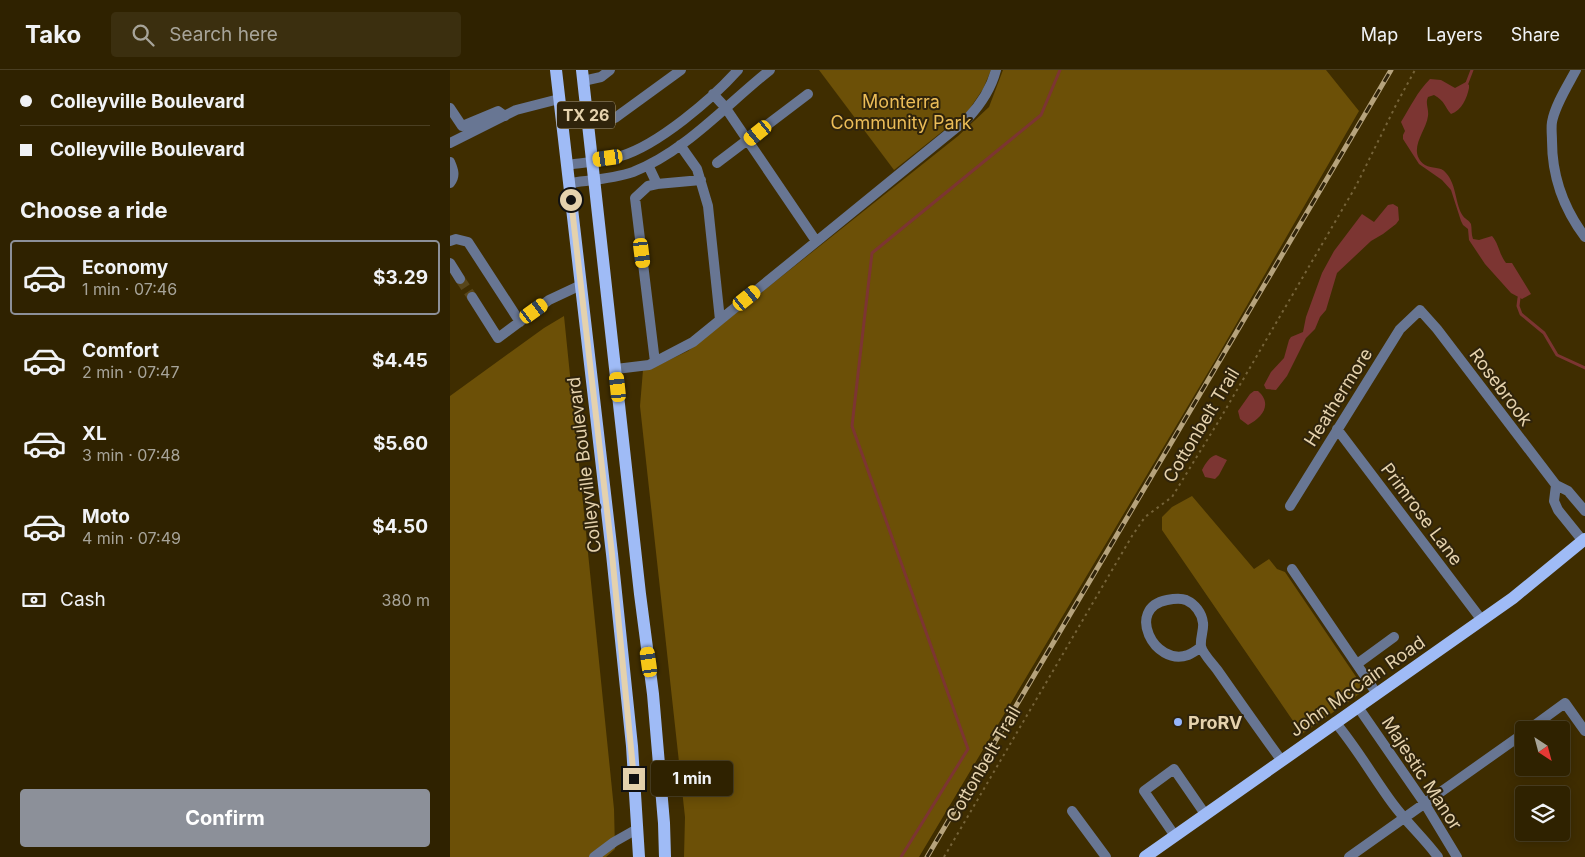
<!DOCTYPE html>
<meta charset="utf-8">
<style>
body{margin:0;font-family:Inter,sans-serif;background:#3b2f0f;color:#f1f3f6;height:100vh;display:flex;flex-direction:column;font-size:19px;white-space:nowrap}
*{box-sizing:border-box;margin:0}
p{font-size:16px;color:#a7a499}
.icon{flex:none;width:28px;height:28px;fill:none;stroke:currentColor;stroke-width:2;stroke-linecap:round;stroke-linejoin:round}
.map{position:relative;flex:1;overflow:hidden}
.side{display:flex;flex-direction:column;background:#2f2200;width:450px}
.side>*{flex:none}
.banner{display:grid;align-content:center;height:110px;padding:0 20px;background:#2f2200}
.needle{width:32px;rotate:144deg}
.controls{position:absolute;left:1065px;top:651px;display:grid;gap:10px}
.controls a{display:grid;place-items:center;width:55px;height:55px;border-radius:5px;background:#2f2200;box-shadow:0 2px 12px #0003,0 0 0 1px #4a3f22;font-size:25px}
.end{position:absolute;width:22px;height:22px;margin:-11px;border:6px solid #e5d2ad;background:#111;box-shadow:0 0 0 2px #111}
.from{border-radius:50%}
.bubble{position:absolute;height:35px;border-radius:5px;background:#2f2200;box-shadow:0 2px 12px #0003,0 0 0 1px #4a3f22;font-size:16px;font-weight:700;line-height:35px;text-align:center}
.car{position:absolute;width:15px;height:30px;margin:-15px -8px;border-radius:6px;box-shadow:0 0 4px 1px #0007;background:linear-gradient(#f5c518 24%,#345 0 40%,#f5c518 0 76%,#345 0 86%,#f5c518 0)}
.banner b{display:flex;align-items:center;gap:18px;height:48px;font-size:19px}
.banner b+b{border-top:1px solid #4a3f22}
.banner i{width:12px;height:12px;background:#f1f3f6}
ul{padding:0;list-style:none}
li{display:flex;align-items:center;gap:15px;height:75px;margin:0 10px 8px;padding:0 10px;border:2px solid transparent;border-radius:5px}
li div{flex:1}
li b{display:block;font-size:19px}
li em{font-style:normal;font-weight:700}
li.selected{border-color:#8c9099}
li>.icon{width:45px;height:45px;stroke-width:1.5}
h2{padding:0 20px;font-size:22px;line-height:60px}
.pay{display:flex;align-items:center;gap:12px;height:55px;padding:0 20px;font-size:19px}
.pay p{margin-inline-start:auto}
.cta{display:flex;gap:10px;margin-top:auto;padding:10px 20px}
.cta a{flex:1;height:58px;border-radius:5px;background:#8c9099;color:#fff;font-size:20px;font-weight:700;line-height:58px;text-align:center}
header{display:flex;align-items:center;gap:30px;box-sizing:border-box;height:70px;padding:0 25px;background:#2f2200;border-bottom:1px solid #4a3f22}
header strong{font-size:24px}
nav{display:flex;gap:28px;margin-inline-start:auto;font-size:18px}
.search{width:350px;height:45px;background:#3b2f0f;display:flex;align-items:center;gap:12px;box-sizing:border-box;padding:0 18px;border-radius:5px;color:#a7a499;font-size:19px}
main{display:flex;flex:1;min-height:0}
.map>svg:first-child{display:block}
.green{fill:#6c5007}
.water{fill:#7c3532}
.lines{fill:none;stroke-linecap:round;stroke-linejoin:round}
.stream{stroke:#7c3532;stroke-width:3}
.minor-tunnel{stroke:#58461a;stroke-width:10;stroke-dasharray:10 5;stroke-linecap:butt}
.path{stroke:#766439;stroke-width:2;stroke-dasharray:2.5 4;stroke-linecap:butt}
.minor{stroke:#687693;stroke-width:10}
.major{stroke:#9fbbf6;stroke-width:12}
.rail-casing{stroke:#b6a37c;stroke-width:5}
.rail{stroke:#30240b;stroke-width:3;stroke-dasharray:9;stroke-linecap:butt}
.route{stroke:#e5d2ad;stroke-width:6}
.poi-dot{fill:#95b6fd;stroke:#30240b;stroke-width:2}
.labels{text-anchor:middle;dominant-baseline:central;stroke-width:4;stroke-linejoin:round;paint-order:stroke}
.shield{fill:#30240b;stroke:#af9e7c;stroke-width:1}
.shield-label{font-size:16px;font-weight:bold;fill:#e5d2ad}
.park-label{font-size:18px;fill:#ecbd58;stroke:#30240b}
.street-label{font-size:18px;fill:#e5d2ad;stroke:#30240b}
.poi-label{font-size:18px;font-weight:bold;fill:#e5d2ad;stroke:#30240b;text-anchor:start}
</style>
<header>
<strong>Tako</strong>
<div class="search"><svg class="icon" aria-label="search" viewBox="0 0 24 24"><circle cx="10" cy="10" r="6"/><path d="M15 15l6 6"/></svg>Search here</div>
<nav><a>Map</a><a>Layers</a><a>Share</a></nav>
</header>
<main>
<section class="side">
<div class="banner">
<b><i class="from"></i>Colleyville Boulevard</b>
<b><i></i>Colleyville Boulevard</b>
</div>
<h2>Choose a ride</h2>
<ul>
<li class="selected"><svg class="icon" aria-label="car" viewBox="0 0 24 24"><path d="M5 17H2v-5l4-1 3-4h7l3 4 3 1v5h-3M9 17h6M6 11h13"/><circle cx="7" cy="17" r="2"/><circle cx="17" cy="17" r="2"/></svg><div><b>Economy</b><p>1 min · 07:46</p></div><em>$3.29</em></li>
<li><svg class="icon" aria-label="car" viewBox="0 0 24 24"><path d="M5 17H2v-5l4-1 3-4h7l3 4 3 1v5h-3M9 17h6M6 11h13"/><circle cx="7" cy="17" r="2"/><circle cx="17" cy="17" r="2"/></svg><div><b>Comfort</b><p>2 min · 07:47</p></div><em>$4.45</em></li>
<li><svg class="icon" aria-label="car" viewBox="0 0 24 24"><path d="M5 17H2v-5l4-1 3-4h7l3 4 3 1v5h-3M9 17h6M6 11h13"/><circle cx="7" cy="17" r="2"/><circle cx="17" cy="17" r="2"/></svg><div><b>XL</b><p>3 min · 07:48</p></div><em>$5.60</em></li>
<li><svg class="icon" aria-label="car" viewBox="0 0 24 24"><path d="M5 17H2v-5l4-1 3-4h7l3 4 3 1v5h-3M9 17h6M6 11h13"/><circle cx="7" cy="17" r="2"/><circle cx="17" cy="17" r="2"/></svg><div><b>Moto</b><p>4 min · 07:49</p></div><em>$4.50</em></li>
</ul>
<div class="pay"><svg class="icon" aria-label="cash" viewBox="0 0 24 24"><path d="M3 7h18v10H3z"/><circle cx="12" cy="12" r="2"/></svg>Cash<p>380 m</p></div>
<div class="cta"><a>Confirm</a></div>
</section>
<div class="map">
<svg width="1135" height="787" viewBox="0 0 1135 787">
<rect width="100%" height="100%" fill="#3f2d00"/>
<!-- green -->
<path class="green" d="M369,0H541L533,19L518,41L444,100Z
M553,0H876L909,41L766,289L469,787H234L235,747L190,336L193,300L217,291L238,281L508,66L539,37Z
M114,246L164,739L165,779L156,787H0V326L94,258Z
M742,426L804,499L819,489L827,499L835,502L915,620L852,664L712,460V447L722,437Z"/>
<!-- water -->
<path class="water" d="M980,9L991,10L1005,18L1016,12L1019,15V18C1017,28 1012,40 1001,44C994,36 995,31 984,25L978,27C975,34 979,38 978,46C976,62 956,81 975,95C982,99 991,96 996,103C1007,115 1005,135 1013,146C1015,149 1019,150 1021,154C1022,159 1021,164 1023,169L1029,170L1042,166C1049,174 1049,184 1056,193H1062L1081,224L1072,229L1061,223L1035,194L1019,170L1018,159L1013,155L1011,151L1001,120L992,110L969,94L953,69V65L955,61L951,52C961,36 967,22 980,9Z
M943,134L948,137L949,150L946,154L933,164L921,171L887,203L876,240L870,247L865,259L856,268L837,306L826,320L816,319L814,315L821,302L834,288L839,270L841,267L853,262L856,247L872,203L884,181L912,144L924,152L938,135Z
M804,321H808C823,334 812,348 798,355L790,349L788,341L800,324Z
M766,385L777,390L769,405L765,409L755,407L752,400C755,394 760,386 766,385Z"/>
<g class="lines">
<!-- stream -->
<path class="stream" d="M1017,13L1022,0
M1069,228L1068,236L1071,244L1094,263L1107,285L1135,298
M451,787L518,679L402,356L422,183L591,45L610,0"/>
<!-- minor-tunnel -->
<path class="minor-tunnel" d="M10,209L22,227"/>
<!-- path -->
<path class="path" d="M494,787L682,466L695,447L722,427L770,349L906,116L947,33L965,0"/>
<!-- minor -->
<path class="minor" d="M1126,0C1118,15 1105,35 1102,52C1101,58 1102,65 1102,71C1102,107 1114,139 1135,167
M133,11L151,7L160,0
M263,24L275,37L366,171
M0,38L12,56L48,41L55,46
M137,52L165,48L231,0
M0,73L66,40L109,29
M230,75L247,99L258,136L270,250
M0,92C3,99 6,106 0,113
M267,93L358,24
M117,95C134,92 154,92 171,86C208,75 262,29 288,0
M198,95L207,114L198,116L185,128L205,292
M119,113C140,110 163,109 183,102C235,82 277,34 320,0
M207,114L251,110
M0,171L6,169L18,172L70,252
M0,193L10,209
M22,227L48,268L99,230L131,215
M166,299L199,295L243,272L518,48C531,34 541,19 546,0
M887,359L1031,549
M1106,415L1104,431L1108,440L1133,471
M840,436L950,259L970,240L987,259L1106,415L1118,421L1135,441
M842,499L927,624
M751,577C747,580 743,583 738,585C704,597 675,538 717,530C722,529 731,528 736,530C745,534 752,543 753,553C754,560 750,568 751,576C752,583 763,594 768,601C789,631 810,661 832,691
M907,594L944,567
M908,637L975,734L1007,787
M885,652C907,678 923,707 943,734C957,753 974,768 988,787
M1078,660L1115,633L1135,661
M622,741L656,787
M725,766L694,721L724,699L755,744
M144,787L164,772L187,759
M899,787L1074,663"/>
<!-- major -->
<path class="major" d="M106,0L162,484L182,676L189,787
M132,0L190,524L203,624L214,753L215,787
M695,787L1063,528L1135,469"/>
<defs>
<path id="rail" d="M477,787L941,0"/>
</defs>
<!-- rail casing -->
<use href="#rail" class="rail-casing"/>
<!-- rail -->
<use href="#rail" class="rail"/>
</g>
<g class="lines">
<!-- route -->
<path class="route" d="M121,130L162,484L184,709"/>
</g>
<!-- markers -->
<circle class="poi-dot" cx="728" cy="652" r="5"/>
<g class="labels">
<!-- shield labels -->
<rect class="shield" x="107" y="31.5" width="58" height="27" rx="4"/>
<g class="shield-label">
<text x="136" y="45">TX 26</text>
</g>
<!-- park labels -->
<g class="park-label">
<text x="451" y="31">Monterra<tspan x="451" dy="21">Community Park</tspan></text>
</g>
<!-- street labels -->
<g class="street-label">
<text transform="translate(1051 317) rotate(53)">Rosebrook</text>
<text transform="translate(888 327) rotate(-58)">Heathermore</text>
<text transform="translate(751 355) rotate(-59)">Cottonbelt Trail</text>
<text transform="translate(134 395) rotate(-97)">Colleyville Boulevard</text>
<text transform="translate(972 444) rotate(53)">Primrose Lane</text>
<text transform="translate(907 616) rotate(-35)">John McCain Road</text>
<text transform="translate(533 694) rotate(-60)">Cottonbelt Trail</text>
<text transform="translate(972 703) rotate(57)">Majestic Manor</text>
</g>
<!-- poi labels -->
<g class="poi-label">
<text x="738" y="652">ProRV</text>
</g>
</g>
</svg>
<div class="controls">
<a><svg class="needle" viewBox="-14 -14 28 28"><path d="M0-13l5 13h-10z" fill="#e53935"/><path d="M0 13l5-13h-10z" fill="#a7a499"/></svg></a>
<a><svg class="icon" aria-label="layers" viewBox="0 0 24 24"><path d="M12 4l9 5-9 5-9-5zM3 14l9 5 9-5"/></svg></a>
</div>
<i class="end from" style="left:121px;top:130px"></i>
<i class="end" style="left:184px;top:709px"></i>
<div class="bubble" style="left:201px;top:691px;width:82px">1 min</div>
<i class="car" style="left:308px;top:63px;rotate:231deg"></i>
<i class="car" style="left:158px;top:88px;rotate:262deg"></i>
<i class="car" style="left:192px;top:183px;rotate:173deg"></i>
<i class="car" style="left:297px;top:228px;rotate:51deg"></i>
<i class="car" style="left:84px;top:241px;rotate:54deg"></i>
<i class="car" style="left:168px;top:317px;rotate:354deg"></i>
<i class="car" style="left:199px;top:592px;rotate:352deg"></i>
</div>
</main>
